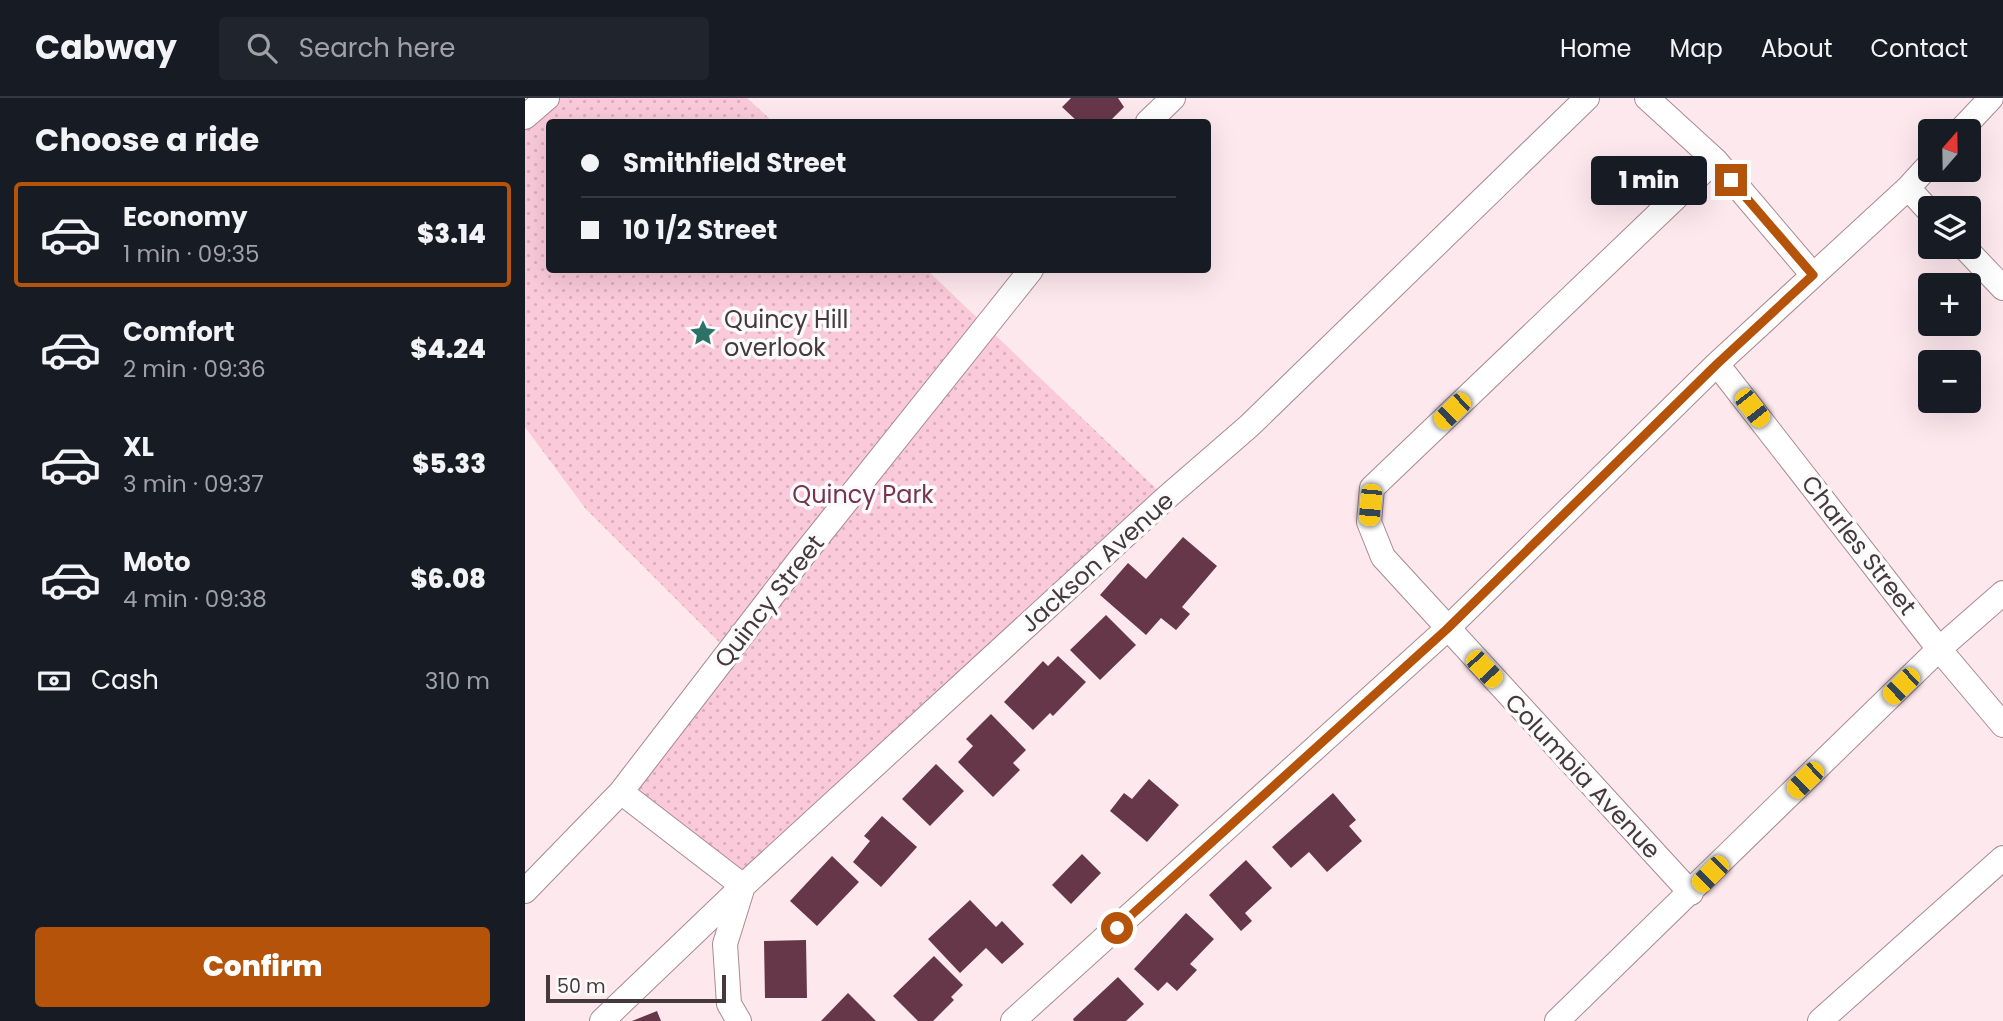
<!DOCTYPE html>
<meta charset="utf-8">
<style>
body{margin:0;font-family:Poppins,sans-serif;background:#20242c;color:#f1f3f6;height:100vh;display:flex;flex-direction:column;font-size:26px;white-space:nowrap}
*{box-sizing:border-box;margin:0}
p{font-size:23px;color:#9ea1a6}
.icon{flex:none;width:38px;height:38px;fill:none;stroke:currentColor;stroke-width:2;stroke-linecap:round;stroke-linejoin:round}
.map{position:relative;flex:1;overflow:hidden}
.drawer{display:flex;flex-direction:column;background:#171b24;width:525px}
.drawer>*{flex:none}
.guide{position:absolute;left:21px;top:21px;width:665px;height:154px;border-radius:7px;box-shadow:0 7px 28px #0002;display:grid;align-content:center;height:154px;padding:0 35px;background:#171b24}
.needle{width:46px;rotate:20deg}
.controls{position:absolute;left:1393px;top:21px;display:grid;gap:14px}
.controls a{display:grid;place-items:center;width:63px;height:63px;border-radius:7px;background:#171b24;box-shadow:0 7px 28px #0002;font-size:35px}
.scale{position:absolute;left:21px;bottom:18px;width:180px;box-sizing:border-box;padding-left:7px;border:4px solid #46393d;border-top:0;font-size:19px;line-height:24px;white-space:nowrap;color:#46393d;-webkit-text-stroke:5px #fbfbfb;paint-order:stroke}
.end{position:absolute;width:32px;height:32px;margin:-16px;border:9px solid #b45309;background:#fff;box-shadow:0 0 0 4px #fff}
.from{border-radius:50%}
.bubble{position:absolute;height:49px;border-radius:7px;background:#171b24;box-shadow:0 7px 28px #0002;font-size:23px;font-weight:800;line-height:49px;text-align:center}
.car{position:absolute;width:21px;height:42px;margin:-21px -10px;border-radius:9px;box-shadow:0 0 5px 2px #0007;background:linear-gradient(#f5c518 24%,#345 0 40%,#f5c518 0 76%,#345 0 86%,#f5c518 0)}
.guide b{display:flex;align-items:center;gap:24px;height:66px;font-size:26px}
.guide b+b{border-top:2px solid #363941}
.guide i{width:18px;height:18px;background:#f1f3f6}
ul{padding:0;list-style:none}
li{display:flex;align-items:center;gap:21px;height:105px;margin:0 14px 10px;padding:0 21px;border:4px solid transparent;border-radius:7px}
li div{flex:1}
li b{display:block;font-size:26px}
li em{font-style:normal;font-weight:800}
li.active{border-color:#b45309}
li>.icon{width:63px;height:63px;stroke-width:1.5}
h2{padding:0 35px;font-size:32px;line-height:84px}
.pay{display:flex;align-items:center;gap:18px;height:77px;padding:0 35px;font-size:26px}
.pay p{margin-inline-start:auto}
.cta{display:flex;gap:14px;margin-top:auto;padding:14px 35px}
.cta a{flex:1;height:80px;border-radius:7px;background:#b45309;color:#fff;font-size:28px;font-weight:800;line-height:80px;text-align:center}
header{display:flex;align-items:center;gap:42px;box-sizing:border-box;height:98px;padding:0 35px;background:#171b24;border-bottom:2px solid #363941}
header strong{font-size:33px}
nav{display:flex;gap:38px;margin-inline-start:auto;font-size:24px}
.search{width:490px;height:63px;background:#20242c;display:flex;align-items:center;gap:18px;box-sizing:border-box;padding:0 24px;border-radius:7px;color:#9ea1a6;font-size:26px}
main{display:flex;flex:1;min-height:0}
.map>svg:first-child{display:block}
.park{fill:url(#park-dots)}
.building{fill:#663749}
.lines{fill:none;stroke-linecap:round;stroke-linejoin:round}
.minor-casing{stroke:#a88993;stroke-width:26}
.minor{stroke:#fff;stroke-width:24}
.route{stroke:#b45309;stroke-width:9}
.labels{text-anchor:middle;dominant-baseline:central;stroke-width:7;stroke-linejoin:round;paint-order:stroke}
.poi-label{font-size:24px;fill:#46393d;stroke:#fbfbfb;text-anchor:start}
.park-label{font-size:24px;fill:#77334f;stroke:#fbfbfb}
.street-label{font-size:24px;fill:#46393d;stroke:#fbfbfb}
</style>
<header>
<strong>Cabway</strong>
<div class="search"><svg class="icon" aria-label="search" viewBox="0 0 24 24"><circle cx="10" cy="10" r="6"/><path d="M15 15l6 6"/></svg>Search here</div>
<nav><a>Home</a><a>Map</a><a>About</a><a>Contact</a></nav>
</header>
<main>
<section class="drawer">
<h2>Choose a ride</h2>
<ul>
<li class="active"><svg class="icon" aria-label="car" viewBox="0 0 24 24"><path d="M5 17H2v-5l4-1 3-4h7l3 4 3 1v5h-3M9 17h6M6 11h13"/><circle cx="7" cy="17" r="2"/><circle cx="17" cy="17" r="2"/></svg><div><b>Economy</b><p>1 min · 09:35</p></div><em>$3.14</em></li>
<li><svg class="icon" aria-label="car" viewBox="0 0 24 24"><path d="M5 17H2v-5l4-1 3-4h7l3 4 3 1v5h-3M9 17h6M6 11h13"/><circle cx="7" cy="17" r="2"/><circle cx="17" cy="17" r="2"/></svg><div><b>Comfort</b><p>2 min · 09:36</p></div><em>$4.24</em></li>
<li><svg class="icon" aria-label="car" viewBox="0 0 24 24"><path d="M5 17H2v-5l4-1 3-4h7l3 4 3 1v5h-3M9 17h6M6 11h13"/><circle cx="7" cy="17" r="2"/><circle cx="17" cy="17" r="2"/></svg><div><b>XL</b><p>3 min · 09:37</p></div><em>$5.33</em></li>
<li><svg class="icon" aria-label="car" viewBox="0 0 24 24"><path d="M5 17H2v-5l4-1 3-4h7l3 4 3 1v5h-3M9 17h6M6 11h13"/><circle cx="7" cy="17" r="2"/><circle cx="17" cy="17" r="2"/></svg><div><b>Moto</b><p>4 min · 09:38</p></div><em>$6.08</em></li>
</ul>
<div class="pay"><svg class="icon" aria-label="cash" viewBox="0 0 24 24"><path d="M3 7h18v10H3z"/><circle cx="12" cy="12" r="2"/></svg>Cash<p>310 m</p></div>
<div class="cta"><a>Confirm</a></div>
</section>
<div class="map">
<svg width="1478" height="923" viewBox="0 0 1478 923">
<defs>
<pattern id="park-dots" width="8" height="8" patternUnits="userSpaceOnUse" patternTransform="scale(1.75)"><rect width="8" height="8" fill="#facada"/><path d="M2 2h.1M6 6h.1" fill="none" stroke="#d8aebc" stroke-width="1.8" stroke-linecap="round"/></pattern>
</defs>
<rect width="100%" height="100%" fill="#fde8ee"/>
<!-- park -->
<path class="park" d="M22,0H222L248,24H24V172H402L641,400L218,788L96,694L204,554L60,410L0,329V20Z"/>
<!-- building -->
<path class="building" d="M546,0H593L599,9L584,24H574L570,21L567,24H553L537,9Z
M658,439L692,468L657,509L665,516L651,532L636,520L621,537L575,497L603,465L621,481Z
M581,517L611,547L575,582L545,552Z
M533,558L561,584L528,618L525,615L508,632L479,604L518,563L523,568Z
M466,616L501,652L488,665L495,672L468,699L433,664L448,648L441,641Z
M411,666L439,693L405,728L377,701Z
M624,681L654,707L622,744L585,713L599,695L607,701Z
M808,695L831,722L824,728L837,743L802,774L784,754L766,770L747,749Z
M357,718L392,749L356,789L328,764L345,743L339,738Z
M557,756L576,775L546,806L527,787Z
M307,758L334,784L292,828L265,803Z
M721,762L747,790L720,815L727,823L716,833L684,797Z
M445,802L471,829L477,823L499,846L477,866L461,850L435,875L403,841Z
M661,815L689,841L665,866L672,872L652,893L642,884L633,893L609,871Z
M281,842L282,900H240L239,843Z
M409,858L438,887L426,899L429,902L408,923H393L368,898Z
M593,879L619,906L601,923H549L548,921Z
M323,895L351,923H296Z
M132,913L136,923H107Z"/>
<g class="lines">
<defs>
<path id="minor" d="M1122,0L1190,62L1288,177
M0,19L22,0
M623,24L648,0
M1435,33L1466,0
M1383,90L1405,114
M1439,149L1478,190
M1192,266L1414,551L1478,627
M96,694L218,788L200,846L204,906L214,923
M0,793L96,694L276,460L506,172
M1166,795L858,459L844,424L847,390L1190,62
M77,923L218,788L641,400L724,328L1062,0
M488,923L922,531L1192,266L1383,90L1405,66
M1032,923L1414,551L1478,495
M1295,923L1478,760"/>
</defs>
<!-- minor casing -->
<use href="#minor" class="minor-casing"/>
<!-- minor -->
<use href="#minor" class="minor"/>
</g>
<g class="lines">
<!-- route -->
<path class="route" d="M592,830L922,531L1192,266L1288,177L1206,82"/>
</g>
<!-- icons -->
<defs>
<symbol id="sight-bare" viewBox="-9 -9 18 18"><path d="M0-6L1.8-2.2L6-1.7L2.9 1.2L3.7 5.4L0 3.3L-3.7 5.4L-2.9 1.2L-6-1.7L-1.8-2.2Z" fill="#2b7269" stroke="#fbfbfb" stroke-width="2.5" paint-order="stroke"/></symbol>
</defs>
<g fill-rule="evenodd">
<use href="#sight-bare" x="159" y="216" width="38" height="38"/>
</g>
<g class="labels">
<!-- poi labels -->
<g class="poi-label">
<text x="199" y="221">Quincy Hill<tspan x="199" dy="28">overlook</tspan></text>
</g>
<!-- park labels -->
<g class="park-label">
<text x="338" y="396">Quincy Park</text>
</g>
<!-- street labels -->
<g class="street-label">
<text transform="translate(1334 447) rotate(52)">Charles Street</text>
<text transform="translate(572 464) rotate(-42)">Jackson Avenue</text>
<text transform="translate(244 503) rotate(-52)">Quincy Street</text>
<text transform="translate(1058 678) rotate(47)">Columbia Avenue</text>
</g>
</g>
</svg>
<div class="controls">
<a><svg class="needle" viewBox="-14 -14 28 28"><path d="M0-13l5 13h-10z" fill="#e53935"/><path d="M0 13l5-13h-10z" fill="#9ea1a6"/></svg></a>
<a><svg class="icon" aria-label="layers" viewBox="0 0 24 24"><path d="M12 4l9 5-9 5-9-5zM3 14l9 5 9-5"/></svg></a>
<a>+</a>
<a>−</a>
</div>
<div class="scale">50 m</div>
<i class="end from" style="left:592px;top:830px"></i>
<i class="end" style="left:1206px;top:82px"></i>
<div class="bubble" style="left:1066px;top:58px;width:116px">1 min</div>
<i class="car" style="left:1227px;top:310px;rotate:142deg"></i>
<i class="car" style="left:927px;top:313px;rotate:226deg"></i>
<i class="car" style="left:845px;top:407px;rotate:185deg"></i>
<i class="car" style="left:959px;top:571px;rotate:137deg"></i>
<i class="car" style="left:1376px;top:588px;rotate:226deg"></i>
<i class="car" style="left:1280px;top:682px;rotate:226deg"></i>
<i class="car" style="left:1185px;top:776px;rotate:225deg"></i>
<div class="guide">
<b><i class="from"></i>Smithfield Street</b>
<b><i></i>10 1/2 Street</b>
</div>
</div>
</main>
